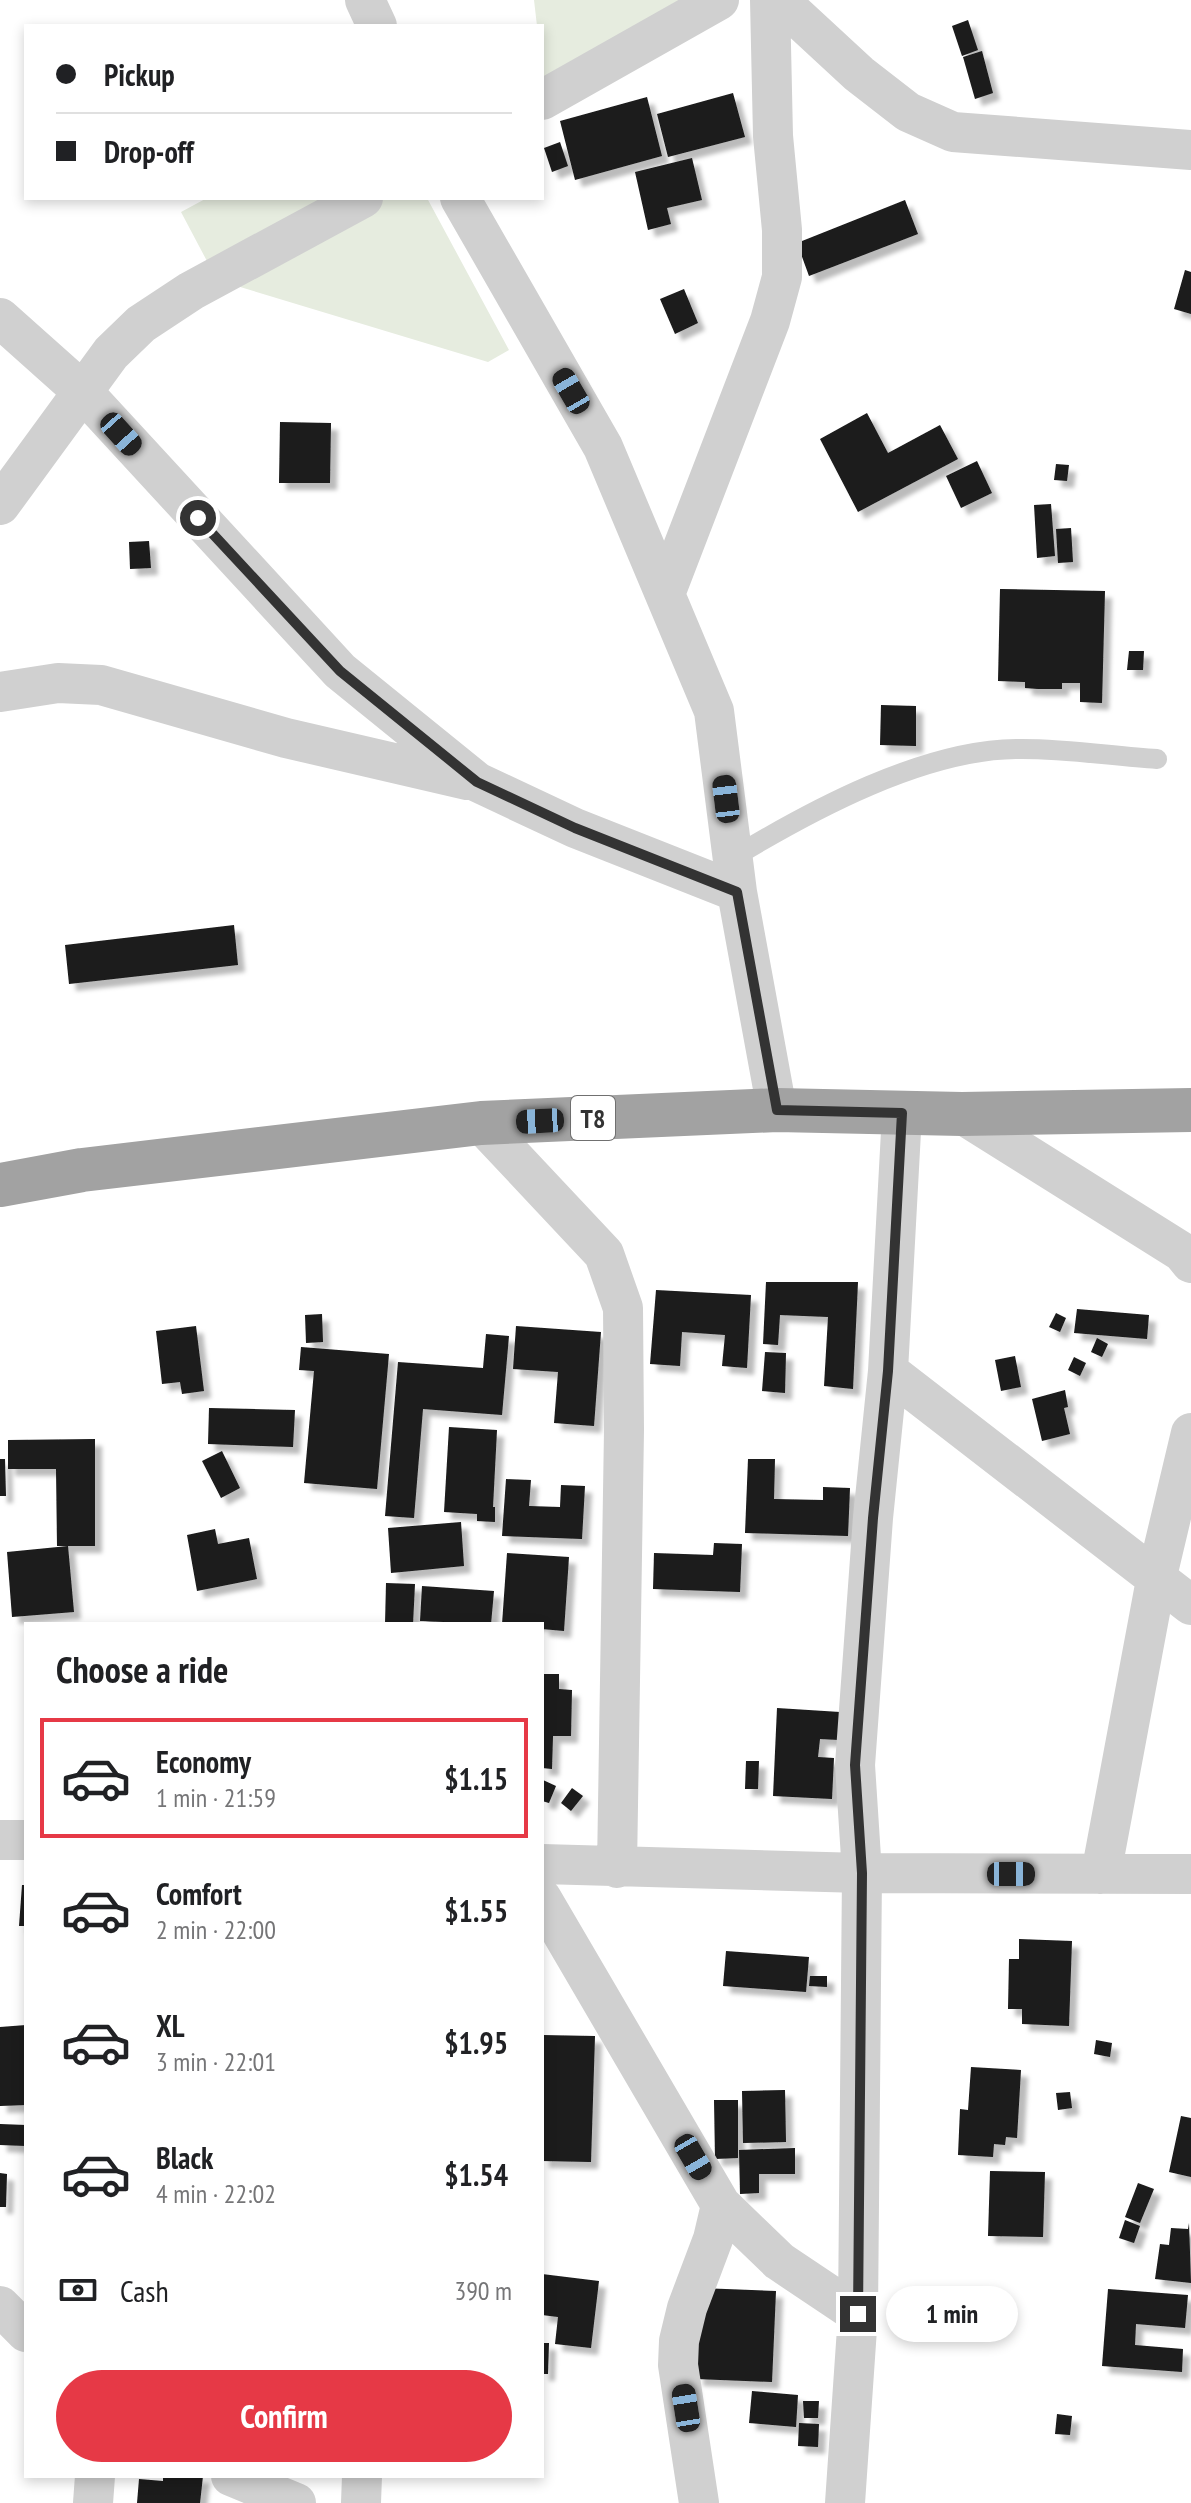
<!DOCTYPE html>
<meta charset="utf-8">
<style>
body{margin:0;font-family:"PT Sans Narrow",sans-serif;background:#f6f6f6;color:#202124;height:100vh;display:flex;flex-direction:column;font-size:30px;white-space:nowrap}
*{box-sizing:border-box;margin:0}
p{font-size:26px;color:#757577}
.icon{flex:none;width:44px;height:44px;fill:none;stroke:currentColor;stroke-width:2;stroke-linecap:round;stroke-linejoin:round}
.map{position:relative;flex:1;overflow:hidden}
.drawer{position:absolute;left:24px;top:1622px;width:520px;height:856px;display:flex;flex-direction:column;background:#fff;border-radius:0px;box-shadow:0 4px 12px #0003}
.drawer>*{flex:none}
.guide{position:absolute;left:24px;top:24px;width:520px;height:176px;border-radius:0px;box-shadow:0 4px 12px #0003;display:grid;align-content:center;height:176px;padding:0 32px;background:#fff}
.end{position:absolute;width:36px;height:36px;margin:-18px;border:10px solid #333;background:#fff;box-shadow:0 0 0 4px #fff}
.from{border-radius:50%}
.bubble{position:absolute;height:56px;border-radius:28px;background:#fff;box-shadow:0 4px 12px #0003;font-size:26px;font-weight:700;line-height:56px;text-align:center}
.car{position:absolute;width:24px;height:48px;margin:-24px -12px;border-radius:10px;box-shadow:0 0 6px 2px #0007;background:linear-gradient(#222 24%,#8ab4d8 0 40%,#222 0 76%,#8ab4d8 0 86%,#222 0)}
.guide b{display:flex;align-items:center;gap:28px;height:76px;font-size:30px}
.guide b+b{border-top:2px solid #e0e0e0}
.guide i{width:20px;height:20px;background:#202124}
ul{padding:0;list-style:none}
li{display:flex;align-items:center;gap:24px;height:120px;margin:0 16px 12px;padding:0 16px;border:4px solid transparent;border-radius:0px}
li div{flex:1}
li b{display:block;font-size:30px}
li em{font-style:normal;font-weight:700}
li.on{border-color:#e63946}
li>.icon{width:72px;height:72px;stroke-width:1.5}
h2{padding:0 32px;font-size:36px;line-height:96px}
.pay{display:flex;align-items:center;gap:20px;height:88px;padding:0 32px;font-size:30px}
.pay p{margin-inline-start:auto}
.action{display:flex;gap:16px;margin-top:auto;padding:16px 32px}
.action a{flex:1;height:92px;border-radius:48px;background:#e63946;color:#fff;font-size:32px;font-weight:700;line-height:92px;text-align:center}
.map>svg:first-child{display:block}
.green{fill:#e6ecdf}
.building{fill:#1a1a1a;filter:url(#shadow)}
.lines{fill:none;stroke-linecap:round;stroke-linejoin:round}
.service{stroke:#d0d0d0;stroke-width:20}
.minor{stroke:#d0d0d0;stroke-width:40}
.trunk{stroke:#a2a2a2;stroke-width:44}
.route{stroke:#333;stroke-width:10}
.labels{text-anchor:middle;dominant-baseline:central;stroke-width:8;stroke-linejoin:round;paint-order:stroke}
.shield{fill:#fff;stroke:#707070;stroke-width:2}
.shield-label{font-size:26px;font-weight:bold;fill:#333}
</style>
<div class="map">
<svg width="1191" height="2503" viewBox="0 0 1191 2503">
<defs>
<filter id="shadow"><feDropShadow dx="7" dy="7" stdDeviation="2" flood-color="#0004"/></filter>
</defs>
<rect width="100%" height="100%" fill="#fff"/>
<!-- green -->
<path class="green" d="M534,0H698L543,77L542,26H537Z
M207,198H427L509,350L488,362L217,280L181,212Z"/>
<!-- building -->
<path class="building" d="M968,20L978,50L962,56L952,26Z
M982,51L993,93L975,99L963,57Z
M733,93L745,137L668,157L657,114Z
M647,97L662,156L575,180L560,121Z
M560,142L568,166L552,172L544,148Z
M692,158L702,200L667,208L671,224L648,230L635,172Z
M905,200L918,234L809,276L797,243Z
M1185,270L1191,272V314L1174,309Z
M684,289L698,323L675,334L660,299Z
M867,413L888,453L940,425L958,459L858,512L820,439Z
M280,422L331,423L330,483H279Z
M977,461L992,493L961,508L946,476Z
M1056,464L1069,465L1067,481L1054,480Z
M1051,504L1055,556L1037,558L1034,505Z
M1071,528L1073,562L1058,563L1056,529Z
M149,541L151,568L130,569L129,542Z
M1000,589L1105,591L1102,703L1080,702V683H1062V689H1038L1025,688V682L998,681Z
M1129,651H1144L1143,670H1127Z
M881,705L916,706V746L880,745Z
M234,925L238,965L69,984L65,945Z
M766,1282H858L853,1389L824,1386L828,1317L780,1315L778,1345L763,1344Z
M656,1290L751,1295L747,1368L722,1366L725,1335L682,1332L680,1366L650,1364Z
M1077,1309L1149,1315L1147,1339L1074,1333Z
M1056,1313L1066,1318L1060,1332L1049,1327Z
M322,1314L323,1342L306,1343L305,1315Z
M196,1326L204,1391L182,1394L180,1382L162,1384L156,1331Z
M516,1326L601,1332L594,1426L554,1423L558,1372L513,1369Z
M486,1334L509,1336L502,1415L423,1409L414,1518L385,1516L398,1362L483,1368Z
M1097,1338L1108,1344L1102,1357L1091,1352Z
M301,1347L389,1354L377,1489L304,1483L314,1371L299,1370Z
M765,1352L786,1353L785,1393L762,1391Z
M1015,1356L1021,1387L1001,1391L995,1360Z
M1074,1357L1086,1363L1080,1376L1068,1370Z
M1065,1390L1068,1407L1064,1408L1070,1434L1042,1441L1032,1399Z
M209,1408L295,1410L293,1447L208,1444Z
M449,1427L497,1430L493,1507H495V1522L477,1521V1514L444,1512Z
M95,1439V1546H57L56,1469H8V1440Z
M222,1451L240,1488L221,1498L202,1461Z
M0,1459H5L6,1496H0Z
M748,1459H775L774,1499L823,1500V1487L850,1488L848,1536L745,1533Z
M506,1479L531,1480L529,1506L560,1507L561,1485L585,1486L582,1539L502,1536Z
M461,1522L464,1566L391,1573L388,1528Z
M215,1529L218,1544L249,1538L257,1579L197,1591L187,1535Z
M714,1543L742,1544L740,1592L653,1589L654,1553L713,1555Z
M68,1546L74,1612L12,1617L7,1552Z
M507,1553L569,1557L564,1631L542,1629V1624H502Z
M386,1583L415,1584L413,1624H385Z
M422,1586L494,1591L491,1624L420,1621Z
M542,1674H559V1689L572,1690L571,1736H553L552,1769L542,1768Z
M777,1708L840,1712L839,1740L820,1739L818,1757L834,1758L832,1799L773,1796Z
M746,1761H759L758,1789H745Z
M543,1780L556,1786L549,1803L542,1801Z
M572,1788L583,1796L571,1811L561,1803Z
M22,1885H26V1926H19Z
M1019,1939L1072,1941L1069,2026L1022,2024V2009H1008L1009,1959H1019Z
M726,1951L809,1957L806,1992L723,1986Z
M810,1976H827V1987L809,1986Z
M26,2025V2105L0,2106V2027Z
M542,2035L595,2036L591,2162L542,2161Z
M1096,2040L1112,2043L1110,2057L1094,2054Z
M971,2067L1021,2070L1017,2138L1006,2137L1005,2145L994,2144L993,2157L958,2155L960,2109L968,2110Z
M785,2090L786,2142L743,2143L742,2091Z
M1070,2092L1072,2108L1058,2110L1056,2093Z
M714,2100H738V2158L715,2159Z
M1181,2116L1191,2118V2177L1169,2172Z
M0,2124L26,2125V2146L0,2145Z
M795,2148V2174H759V2193L740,2194L739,2150Z
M990,2171L1045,2172L1043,2237L988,2236Z
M0,2173L7,2174L6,2207H0Z
M1138,2183L1154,2189L1140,2223L1125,2217Z
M1125,2220L1140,2226L1134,2243L1119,2238Z
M1189,2223L1191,2283L1155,2279L1160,2244L1169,2245L1171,2228L1188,2229Z
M542,2274L599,2281L591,2348L555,2344L558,2317L542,2315Z
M700,2288L776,2291L772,2382L696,2379Z
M1108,2289L1188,2295L1185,2328L1136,2324L1135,2345L1183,2349L1182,2372L1102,2366Z
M542,2343H549L548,2374H542Z
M752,2391L798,2395L796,2427L749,2423Z
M803,2401H819L818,2418H804Z
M1057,2414L1072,2416L1070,2435L1055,2434Z
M799,2423L819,2424L818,2447L798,2446Z
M163,2476H203L200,2503H137L139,2479L163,2481Z"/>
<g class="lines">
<!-- service -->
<path class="service" d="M734,857C812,810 923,750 1016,749C1063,748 1111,756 1157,759"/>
<!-- minor -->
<path class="minor" d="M365,0L377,26
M779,0L859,74L908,112L953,132L1191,150
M542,100L719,0
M460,198L603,447L714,711L737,892L777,1110
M0,318L83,392L340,671L477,782L575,828L737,892
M0,505L111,353L141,324L191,291L363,198
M665,594L770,321L782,277V230L773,136L770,0
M0,692L58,683L101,685L286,738L467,780
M962,1114L1182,1252L1191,1263
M481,1123L604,1254L623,1308L624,1430L617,1868
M888,1371L1191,1605
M0,1840H26
M542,1864L862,1873L1191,1874
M1101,1874L1156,1580L1191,1433
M542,1899L721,2205L779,2261L858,2314
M0,2306L26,2332
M231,2476L296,2503
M93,2503L95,2476
M361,2503L362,2476
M699,2503L678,2365L679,2341L687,2308L713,2239L721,2205
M845,2503L858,2314L862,1873L855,1765L873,1518L888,1371L902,1113"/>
<!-- trunk -->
<path class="trunk" d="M0,1185L82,1170L481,1123L777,1110L962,1114L1191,1110"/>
</g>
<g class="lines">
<!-- route -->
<path class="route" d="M198,518L340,671L477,782L575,828L737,892L777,1110L902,1113L888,1371L873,1518L855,1765L862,1873L858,2314"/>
</g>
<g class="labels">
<!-- shield labels -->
<rect class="shield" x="571" y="1096" width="44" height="44" rx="6"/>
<g class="shield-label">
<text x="593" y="1118">T8</text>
</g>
</g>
</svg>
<i class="end from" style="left:198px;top:518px"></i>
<i class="end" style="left:858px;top:2314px"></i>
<div class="bubble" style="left:886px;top:2286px;width:132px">1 min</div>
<i class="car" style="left:571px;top:391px;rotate:330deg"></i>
<i class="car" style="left:121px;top:434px;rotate:138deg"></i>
<i class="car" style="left:726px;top:799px;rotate:353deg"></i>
<i class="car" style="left:540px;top:1121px;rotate:267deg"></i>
<i class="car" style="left:1011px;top:1874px;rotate:90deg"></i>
<i class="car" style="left:693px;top:2157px;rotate:150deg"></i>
<i class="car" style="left:686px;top:2408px;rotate:351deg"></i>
<div class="guide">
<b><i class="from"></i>Pickup</b>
<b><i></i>Drop-off</b>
</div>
<section class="drawer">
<h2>Choose a ride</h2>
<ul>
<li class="on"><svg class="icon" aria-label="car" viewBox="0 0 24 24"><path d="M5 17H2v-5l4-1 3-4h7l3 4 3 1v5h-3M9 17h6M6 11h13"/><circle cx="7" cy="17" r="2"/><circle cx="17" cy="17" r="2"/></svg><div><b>Economy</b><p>1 min · 21:59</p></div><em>$1.15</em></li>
<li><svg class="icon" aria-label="car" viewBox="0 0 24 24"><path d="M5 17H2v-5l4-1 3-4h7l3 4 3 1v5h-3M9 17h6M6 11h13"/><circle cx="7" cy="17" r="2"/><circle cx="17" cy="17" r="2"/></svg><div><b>Comfort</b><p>2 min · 22:00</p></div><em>$1.55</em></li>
<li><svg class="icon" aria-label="car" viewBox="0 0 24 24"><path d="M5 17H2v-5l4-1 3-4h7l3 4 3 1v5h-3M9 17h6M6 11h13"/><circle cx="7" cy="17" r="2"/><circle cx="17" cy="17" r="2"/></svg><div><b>XL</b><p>3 min · 22:01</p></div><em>$1.95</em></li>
<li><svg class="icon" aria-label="car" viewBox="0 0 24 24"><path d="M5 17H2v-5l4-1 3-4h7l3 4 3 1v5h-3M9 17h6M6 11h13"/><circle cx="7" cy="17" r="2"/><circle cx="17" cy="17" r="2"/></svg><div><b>Black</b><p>4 min · 22:02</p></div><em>$1.54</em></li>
</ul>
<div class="pay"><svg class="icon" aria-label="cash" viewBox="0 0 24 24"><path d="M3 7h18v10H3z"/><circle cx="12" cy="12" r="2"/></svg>Cash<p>390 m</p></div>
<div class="action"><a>Confirm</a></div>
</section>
</div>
